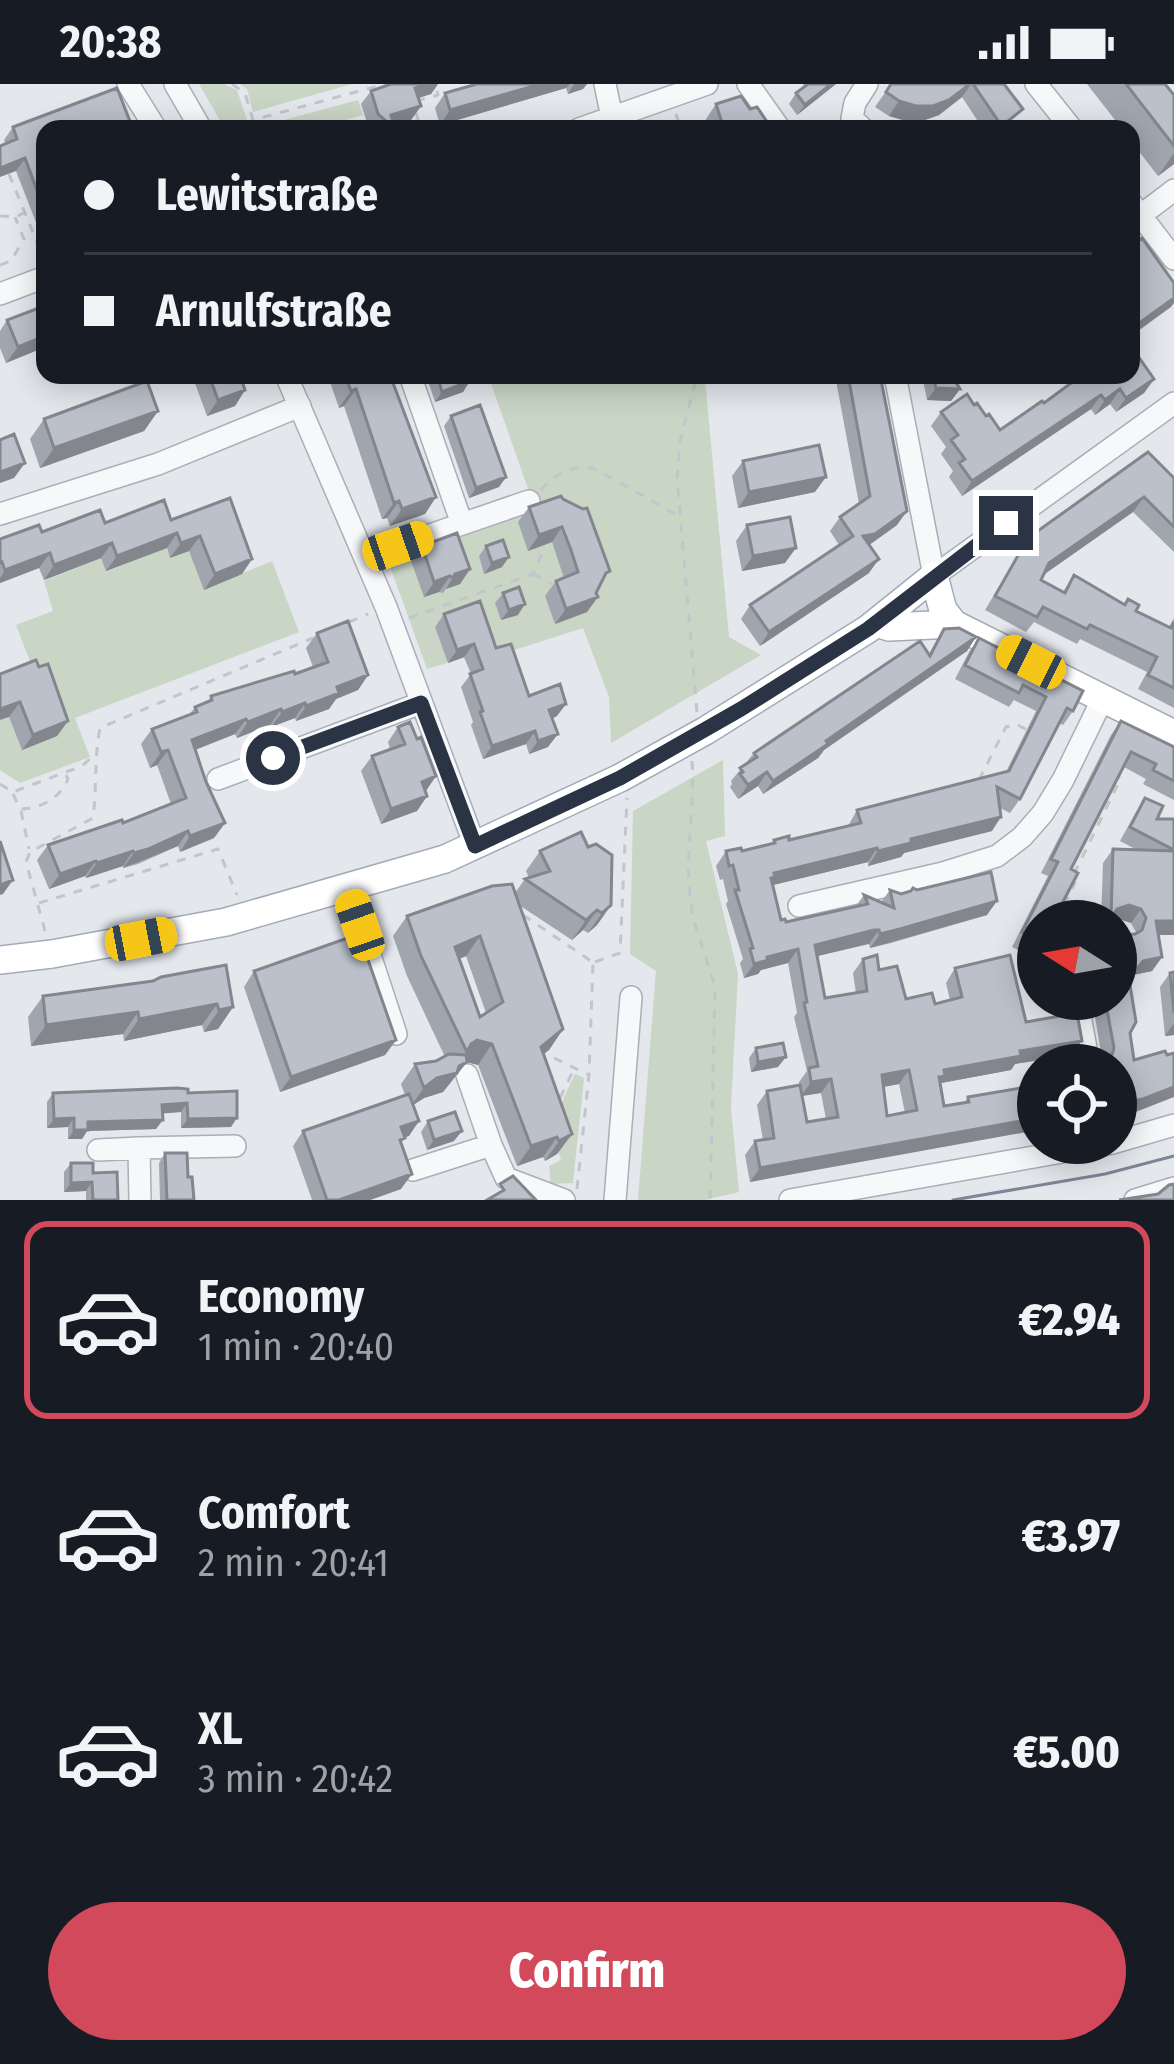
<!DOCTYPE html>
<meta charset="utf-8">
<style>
body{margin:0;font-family:"Fira Sans Condensed",sans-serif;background:#242831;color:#f1f3f6;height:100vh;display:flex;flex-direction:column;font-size:45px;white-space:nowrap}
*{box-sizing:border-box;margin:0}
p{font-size:39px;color:#9ea1a6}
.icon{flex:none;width:66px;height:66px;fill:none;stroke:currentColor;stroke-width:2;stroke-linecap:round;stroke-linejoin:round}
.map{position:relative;height:1116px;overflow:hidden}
.details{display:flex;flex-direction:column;background:#171b24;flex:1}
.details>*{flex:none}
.top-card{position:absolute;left:36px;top:36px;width:1104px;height:264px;border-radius:24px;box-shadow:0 6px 30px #0003;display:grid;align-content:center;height:264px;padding:0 48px;background:#171b24}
.needle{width:78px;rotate:281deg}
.tools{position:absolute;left:1017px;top:816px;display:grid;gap:24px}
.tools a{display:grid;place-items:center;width:120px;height:120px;border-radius:50%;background:#171b24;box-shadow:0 6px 30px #0003;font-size:60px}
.end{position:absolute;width:54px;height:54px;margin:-27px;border:15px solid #2b3445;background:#fff;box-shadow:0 0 0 6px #fff}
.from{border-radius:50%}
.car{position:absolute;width:36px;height:72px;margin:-36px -18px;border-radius:15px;box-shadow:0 0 9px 3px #0007;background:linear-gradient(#f5c518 24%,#345 0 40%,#f5c518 0 76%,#345 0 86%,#f5c518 0)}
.top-card b{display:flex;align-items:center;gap:42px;height:114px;font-size:45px}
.top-card b+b{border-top:3px solid #363941}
.top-card i{width:30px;height:30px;background:#f1f3f6}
ul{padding:21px 0 0;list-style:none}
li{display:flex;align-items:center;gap:36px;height:198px;margin:0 24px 18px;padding:0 24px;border:6px solid transparent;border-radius:24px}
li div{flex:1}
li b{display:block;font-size:45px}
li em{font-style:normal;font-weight:800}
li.on{border-color:#d1495b}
li>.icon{width:108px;height:108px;stroke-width:1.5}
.primary-button{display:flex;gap:24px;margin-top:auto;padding:24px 48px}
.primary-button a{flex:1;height:138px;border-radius:72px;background:#d1495b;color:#fff;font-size:48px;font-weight:800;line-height:138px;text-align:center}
.status{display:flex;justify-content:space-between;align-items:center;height:84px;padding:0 60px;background:#171b24;direction:ltr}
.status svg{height:33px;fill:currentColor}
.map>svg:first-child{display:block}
.green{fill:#c9d6c5}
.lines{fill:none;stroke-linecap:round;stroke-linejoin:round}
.minor-casing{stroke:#a9aeb7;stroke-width:24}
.major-casing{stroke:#a3abb8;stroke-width:30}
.path{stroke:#c2c5cb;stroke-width:3;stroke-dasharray:9 9;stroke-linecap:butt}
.minor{stroke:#f7f8fa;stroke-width:21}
.major{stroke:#fff;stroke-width:27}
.tram{stroke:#7d8696;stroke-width:3}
.wall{fill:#a1a5ae;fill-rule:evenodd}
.shaded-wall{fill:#83868d}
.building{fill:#bbc0ca;stroke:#83868d;stroke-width:3;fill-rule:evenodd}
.route{stroke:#2b3445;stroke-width:15}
</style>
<div class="status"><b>20:38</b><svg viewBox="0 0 49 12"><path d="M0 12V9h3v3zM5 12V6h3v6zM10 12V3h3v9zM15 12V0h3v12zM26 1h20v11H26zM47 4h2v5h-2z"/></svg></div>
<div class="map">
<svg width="1174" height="1116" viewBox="0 0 1174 1116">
<rect width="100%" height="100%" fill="#e4e7ec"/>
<!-- green -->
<path class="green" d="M199,0H224L237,6L250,45L358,16L363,31L313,45H225Z
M240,0H352L253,28L247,5Z
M488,291H722L705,295L729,553L761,571L611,659L609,613L583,544L474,579L463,574L427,585L386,471L533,419Z
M166,464L171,474L189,467L205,505L272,477L299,548L75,634L90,673L20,699L0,686V636L9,633L22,665L46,619L16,541L53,527L44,497L101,474L107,487Z
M723,676L725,752L706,757L738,890L731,1024L739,1108L705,1116H638L656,887L630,870L633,727Z
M575,990L584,994L573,1099L551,1100L549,1082L561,1076L544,1028L561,1020Z"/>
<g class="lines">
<defs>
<path id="minor" d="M128,0L156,45
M175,0L201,45
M605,0L612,34
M748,0L780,45
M1036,0L1072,45
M579,45L707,0
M863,45L852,34L855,19L867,0
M1131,119L1174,175
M1141,131L1174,106
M0,210L45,193
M286,291L386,523L475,762
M410,291L462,440
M895,291L934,492L1174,319
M0,430L158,380L300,322
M366,473L529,417
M218,695L421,619
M348,804L396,950
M799,822L943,789L997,772L1022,753L1043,729L1063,696L1103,614
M1077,915L1089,981
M467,991L491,1061L506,1094L564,1116
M1116,1058L1174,1041
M98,1066L139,1064
M413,1086L491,1061
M140,1116L139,1064L235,1062
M615,1116L631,913
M790,1116L1113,1059
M1135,1116L1174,1104"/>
<path id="major" d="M876,539L889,543L954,540L1174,650
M0,876L52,870L226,838L445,775L620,694L705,647L868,545L934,492L943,526L954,540"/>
</defs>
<!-- minor casing -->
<use href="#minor" class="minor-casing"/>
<!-- major casing -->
<use href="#major" class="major-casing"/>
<!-- path -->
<path class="path" d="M232,0L245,9L253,36L385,0
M416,17L438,11L435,0
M416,29L421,45
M676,30L681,45
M9,90L39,163L45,160
M0,132L15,133L24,129
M0,181L11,177L24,155L15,133
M541,406C557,389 570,381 593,384L679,432
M533,490L552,500
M409,534L533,490L542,469
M349,538L368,530
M697,628L677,394L680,358L697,291
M692,677C695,722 685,767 690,812C693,845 708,874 715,905L710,1116
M979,696L1006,643L1016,640L1029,647
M0,700L13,708L82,682L94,671
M13,710L20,725C41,725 60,714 68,695L65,689
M21,727L29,765
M1074,790L1121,694L1118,692
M39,819L218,765L237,811
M523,831L591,877
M1056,837L1075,799L1071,798
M45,847L26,778L30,768L93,734C97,704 94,674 100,644L313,554
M595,878L620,869L627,714
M554,974L589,991
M560,1014L574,985
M577,1105L589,991L593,879"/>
<!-- minor -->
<use href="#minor" class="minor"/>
<!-- major -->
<use href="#major" class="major"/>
<!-- tram -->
<path class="tram" d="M953,1116L1105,1090L1174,1072"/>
</g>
<!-- wall -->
<path class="wall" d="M388,0H438L431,10L418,14L421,22L411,36L393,41L395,45H369L361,20L371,7Z
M477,0H587L583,5L568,10L566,4L440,41L435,24L445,9Z
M803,0H836L797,31L789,20L796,9L805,2Z
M891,0H1004L1011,41L1014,45H983L962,13L939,31L922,37H906L889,32L875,23Z
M1087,0H1165L1174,11V80L1158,92L1131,57V45H1122Z
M716,20L750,25L772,45H709L706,35Z
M13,43L45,45V153L42,154L4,56Z
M38,220L45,263L6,279L0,264V247L7,236L34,226Z
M192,291H240L245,306L235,322L207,332Z
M323,291H390L436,413L425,430L390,442L387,434L382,435L344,322L339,324L329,295L325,297Z
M426,291H468L463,308L435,318Z
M835,291H880L897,441L869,461V489L760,562L741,535L750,521L839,461L830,447L840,433L859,420Z
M922,291H968L956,300L960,305L951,317L927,316Z
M1154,295L1144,309L1116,328L1110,320L1095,331L1091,325L962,412L949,393L953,387L941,370L946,363L931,342L941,328L974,321L1000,346L1044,319Z
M158,327L144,347L40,384L30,355L44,335Z
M451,332L506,393L499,403L469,414L444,342Z
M743,377L815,408L738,424L732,392Z
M1174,394V468L1133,428L1043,491L1041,496L1063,508L1074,491L1124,520L1128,515L1136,527L1169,543L1174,534V624L1138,605L1147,588L1080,555L1077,560L1034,538L1026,548L985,526L1028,454Z
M561,412L599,502L587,528L555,540L545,512L556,497L564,494L552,458L528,467L518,438L529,423Z
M171,436L252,475L242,490L204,506L189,467L170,474L167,464L106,487L101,474L44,496L39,484L0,499V455L105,439Z
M747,441L785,479L742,487L736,457Z
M422,462L470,485L460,500L446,505L443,509L439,508L424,513L411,477Z
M486,462L502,483L484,490L479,472Z
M503,509L518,531L501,536L495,519Z
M444,530L496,564L529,612L557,632L552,635L548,663L529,670L526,660L483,675L471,641L473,638L461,603L471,590L464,573L448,579L435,543Z
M944,545L976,553L967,567L824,666L818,674L763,710L758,702L738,715L730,703L732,700L731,697L754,669L929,570Z
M317,549L368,591L358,606L336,615L329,625L296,637L295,634L271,643L270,641L237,654L235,650L195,666L206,698L225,739L214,754L180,768L178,762L138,780L123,784V782L86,794L85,792L49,805L37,776L48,761L123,739L171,720L157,681L150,684L141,660L152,645L189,631L195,623L207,618L211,612L313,583L306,564Z
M979,554L1073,627L1063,641L1059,639L1020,715L1010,729L1000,724L992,747L904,769L901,773L868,782V778L773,801L781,836L786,838L855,823L864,811L881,818L890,806L901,810L987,831L891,859L870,864L869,860H864L817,872L825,914L856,909L853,889L863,875L879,886L906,915L935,920L950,916L946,899L955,884L1072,971L1015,980L1011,986L941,999L944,1022L964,1019L968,1013L1038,1001L750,1098L745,1071L755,1057L763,1056L757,1021L767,1007L799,1001V998L807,987L794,933L797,929L788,879L761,886L758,890L744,894L740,879L743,875L726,820L728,817L723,795L720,796L716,782L726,767H742L771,760L774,756H789L848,742L857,726L1006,688L1036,627L1014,616L1009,623L955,595L969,568ZM899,1000L905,1029L887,1032L883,1003ZM821,1009L826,1035L807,1038L802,1012Z
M0,590L68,637L57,652L22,666L9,633Z
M1121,637L1174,663V716L1143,700L1146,695L1124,683L1038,837V865L1032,873L1012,863L1048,792L1041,789L1111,651Z
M398,643L427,712L417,727L381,740L361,687L372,672L390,665L388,658Z
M1145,714L1157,735H1174V851H1158L1162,873L1152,887L1133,891L1129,895L1133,1029L1116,981H1103L1092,915H1116L1122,851L1135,850L1136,848L1131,839L1119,835L1101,837L1103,779L1113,765L1137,766L1120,757L1136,728Z
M540,767L611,821L597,841L588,849L583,846L572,856L519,821L563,945L549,966L543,970L572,1050L557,1070L545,1077L543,1073L517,1082L478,981L467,978L443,1008L424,1014L413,1021L419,1037L401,1059V1105L370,1116H312L293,1062L303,1047L405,1011L401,1000L415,980L436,977L445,973L407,892L393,852L407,832L515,809L525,795L529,794L526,787ZM466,872L486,929L480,933L459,875Z
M254,887L396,956L385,971L280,1008L244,903Z
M1174,888V951L1165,952L1160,903L1170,889Z
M153,897L233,923L218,945L204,948L202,941L124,957L123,950L31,962L28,933L43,912Z
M756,964L778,983L751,988L749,974Z
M53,1009H188L231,1043L181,1044V1028L162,1029L156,1045L87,1047L82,1055H68V1043L47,1044V1018Z
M428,1037L454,1057L427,1066L421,1048Z
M165,1069L188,1093L194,1116H160L159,1079Z
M71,1079L93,1089L118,1116H86V1107L64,1108V1088Z"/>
<!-- shaded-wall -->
<path class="shaded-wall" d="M429,0H438L431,10L406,18L415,4Z
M541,0H570L566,4L440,41L450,26Z
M574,0H587L583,5L568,10Z
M831,0H836L797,31L805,21Z
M971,0L962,13L939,31L922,37H906L889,32L899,17Z
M421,22L411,36L389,42L391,31Z
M1174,69V80L1158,92Z
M25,74L16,87L0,93V84Z
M1174,214V219L1171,223L1131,252V245Z
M45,252V263L6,279L18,263Z
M960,291H968L949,304L960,305L951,317L927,316L936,304Z
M1154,295L1144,309L1116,328L1126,314Z
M470,297L463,308L435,318L442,308Z
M356,305L344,322L339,324L351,307Z
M1120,305L1110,320L1095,331L1105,316Z
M245,306L235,322L207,332L218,316Z
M1101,311L1091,325L962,412L972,397Z
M158,327L144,347L40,384L54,364Z
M25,379L14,394L0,399V388Z
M506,393L499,403L469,414L476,404Z
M826,393L815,408L738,424L749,408Z
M436,413L425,430L390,442L402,425Z
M1144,413L1133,428L1039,494L1049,479Z
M399,417L387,434L382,435L394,419Z
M907,427L897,441L865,464L863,452Z
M562,443L552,458L528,467L539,451Z
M177,449L167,464L106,487L117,472Z
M200,452L189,467L170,474L181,459Z
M112,459L101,474L44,496L54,481Z
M796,464L785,479L742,487L753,472Z
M50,469L39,484L0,499V494L5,486Z
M509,473L502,483L484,490L492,479Z
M252,475L242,490L204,506L215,490Z
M879,475L869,489L760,562L769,548Z
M470,485L460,500L446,505L455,490Z
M450,492L439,508L424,513L434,498Z
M598,513L587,528L555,540L566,525Z
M525,520L518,531L501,536L509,526Z
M976,553L967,567L824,666L818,674L763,710L773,697L826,657Z
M474,560L464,573L448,579L457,566Z
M368,591L358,606L336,615L329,625L296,637L306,622L337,603Z
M20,618L9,633L0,636V625Z
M305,619L295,634L271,643L282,628Z
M566,620L557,632L540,639L549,626Z
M281,625L270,641L237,654L248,638Z
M246,635L235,650L182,671L192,656Z
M68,637L57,652L22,666L33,651Z
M535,647L526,660L483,675L492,662Z
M558,650L548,663L529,670L538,657Z
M168,666L157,681L150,684L161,668Z
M767,688L758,702L738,715L748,701Z
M436,692L426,707L422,698Z
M427,712L417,727L381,740L391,725Z
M1001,733L992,747L904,769L901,773L868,782L878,767L911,755Z
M225,739L214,754L180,768L190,752Z
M188,747L178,762L123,784L134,769Z
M877,764L868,778L769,802L774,789Z
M133,767L123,782L86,794L97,779Z
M96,777L85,792L49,805L60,790Z
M13,796L3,810L0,811V801Z
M997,817L987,831L870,864L880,850Z
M611,821L597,841L588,849L602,829Z
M1129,821L1141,825L1131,839L1119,835L1108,837L1117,825Z
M597,826L583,846L572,856L586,836Z
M1156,837H1174V851H1146Z
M874,846H879L869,860L805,875L815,861Z
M480,852L466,872L441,883L455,863Z
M798,865L788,879L761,886L758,890L744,894L754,880L767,873Z
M1162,873L1152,887L1133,891L1143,877Z
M217,920L202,941L124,957L139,935Z
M233,923L218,945L204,948L219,926Z
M138,928L123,950L31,962L46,941Z
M1174,939V951L1165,952Z
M563,945L549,966L527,983L541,963Z
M396,956L385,971L280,1008L291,993Z
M477,956L492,960L478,981L463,977L459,979L471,960Z
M1082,957L1072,971L1015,980L1011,986L941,999L929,1007L944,986L1020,967Z
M786,973L778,983L751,988L758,978Z
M467,978L443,1008L424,1014L410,1023L424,1004Z
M909,986L899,1000L872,1005L882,991Z
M831,995L821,1009L801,1012L811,998Z
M1174,1003V1013L1133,1029L1116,1032V1020Z
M187,1019L181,1028L156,1030L162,1021Z
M74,1034L68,1043L47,1044L54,1035Z
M237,1034L231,1043L181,1044L188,1035Z
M1038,1034V1046L750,1098L760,1084Z
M163,1036L156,1045L87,1047L82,1055H68L74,1046L88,1038Z
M419,1037L409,1052L391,1058L401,1043Z
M462,1047L454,1057L427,1066L434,1056Z
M572,1050L557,1070L545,1077L559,1057Z
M557,1053L543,1073L517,1082L531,1062Z
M412,1090L401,1105L370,1116H339Z
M92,1098L86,1107L64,1108L71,1099Z"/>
<!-- building -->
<path class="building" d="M391,0H429L415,4L421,22L391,31L395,45L378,30L371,7Z
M477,0H541L450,26L445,9Z
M808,0H831L805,21L796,9Z
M891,0H970L949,16L933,22H916L899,17L886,8Z
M973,0H1004L1023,25L1008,37L1014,45H995L1001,41Z
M1126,0H1165L1174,11V62Z
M117,4L133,45H45V128L25,74L0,84V62L17,55L13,43Z
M741,12L750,25L757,23L772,45H724L716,20Z
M1142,154L1174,199V214L1131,245V162Z
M45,216V252L18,263L7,236L39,224L38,220Z
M1131,262L1154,295L1126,314L1120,305L1105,316L1101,311L972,397L959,379L965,375L951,356L958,351L941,328L967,310L974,321L977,319L986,332L989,330L1000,346L1042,317L1044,319L1082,291H1131Z
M209,291H240L245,306L218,316Z
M345,291H390L436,413L402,425L399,417L394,419L356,305L351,307Z
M437,291H468L470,297L442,308Z
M848,291H880L907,427L875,450L863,452L879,475L769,548L750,521L853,452L840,433L870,412Z
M933,291H960L954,295L960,305L936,304Z
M147,297L158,327L54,364L44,335Z
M480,321L506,393L476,404L451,332Z
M14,350L25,379L0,388V356Z
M819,361L826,393L749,408L743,377Z
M1148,368L1174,394V443L1144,413L1049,479L1041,496L1065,509L1074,491L1125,521L1128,515L1139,521L1136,527L1171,544L1174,538V604L1148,591L1157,573L1090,541L1087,545L1043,523L1037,533L995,512L1028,454Z
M561,412L563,415L583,425L587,424L610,487L606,489L596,509L598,513L566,525L556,497L578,488L571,466L562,443L539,451L529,423Z
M230,414L252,475L215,490L200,452L181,459L177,449L117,472L112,459L54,481L50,469L5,486L2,478L0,479V455L39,441L42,448L100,426L105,439L164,416L171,436Z
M790,433L796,464L753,472L747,441Z
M457,449L470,485L455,490L453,494L450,492L434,498L422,462Z
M503,456L509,473L492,479L486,462Z
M519,503L525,520L509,526L503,509Z
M480,517L496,564L511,560L529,612L560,600L566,620L549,626L558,650L538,657L535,647L492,662L480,628L483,627L470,590L483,585L474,560L457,566L444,530Z
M348,537L368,591L337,603L339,609L306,622L305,619L282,628L281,625L248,638L246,635L192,656L206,698L225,739L190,752L188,747L148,765L134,769L133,767L97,779L96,777L60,790L48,761L122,736L123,739L186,714L168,666L161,668L152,645L197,628L195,623L212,616L211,612L294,587L295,590L328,578L317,549Z
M959,544L976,553L826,657L828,660L773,697L767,688L748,701L740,690L743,688L740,684L757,673L754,669L920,557L930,572L944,545Z
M979,554L1083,607L1073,627L1067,624L1020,715L997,703L1001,733L911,755V759L878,767L877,764L774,789L775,793L771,794L781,836L785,835L786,838L868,820L864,811L894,824L890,806L901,810L911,807L913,804L917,806L991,788L997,817L900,845L880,850L879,846H874L815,861L825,914L867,907L863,875L877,871L879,886L897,882L906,915L932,909L935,920L962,913L955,884L1010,871L1026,938L1077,929L1082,957L1020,967L1021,972L944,986L945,992L939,993L944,1022L969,1018L968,1013L1038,1001V1034L760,1084L755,1057L774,1054L767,1007L800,1001L807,1038L838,1033L831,995L811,998L809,984L818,982L804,919L807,918L798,865L767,873L768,876L754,880L750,865L753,864L735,806H739L733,781L729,782L726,767L741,764L742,767L775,759L774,756L789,752V756L861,739L857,726L1009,687L1046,613L1023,601L1019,609L965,581ZM909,986L917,1026L887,1032L882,991Z
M36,576L39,583L48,580L68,637L33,651L20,618L0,625V590Z
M1121,637L1174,663V697L1153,686L1156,680L1131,668L1071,785L1078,789L1053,837H1038V857L1022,848L1058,778L1051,775Z
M410,638L417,655L421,653L436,692L422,698L427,712L391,725L372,672L405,660L398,643Z
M1145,714L1163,722L1157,735H1174V766L1130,743Z
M581,748L588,763L596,760L612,771L611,821L602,829L597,826L586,836L525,795L550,787L540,767Z
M0,757L13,796L0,801Z
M1113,765L1174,767V837H1156L1162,873L1143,877L1129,895L1136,938L1130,949L1134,976L1165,967L1167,971L1174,969V1003L1143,1015L1116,1020V981H1109L1114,964L1105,915H1116V848L1122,851L1135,850L1142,846L1146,834L1141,825L1129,821L1117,825L1111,834Z
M512,800L563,945L541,963L572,1050L559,1057L557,1053L531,1062L492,960L477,956L471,960L467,968L421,872L407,832L492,802ZM480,852L503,918L480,933L455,863Z
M359,850L396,956L291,993L254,887Z
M226,881L233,923L219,926L217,920L139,935L138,928L46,941L43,912L153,897L161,893Z
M1174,888V929L1170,889Z
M783,959L786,973L758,978L756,964Z
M449,970L466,971L467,978L459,982L457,989L437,994L424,1004L415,980L436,977Z
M177,1004L188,1005V1009L237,1007V1034L188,1035L187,1019L162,1021L163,1036L88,1038V1046H74V1034L54,1035L53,1009Z
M409,1010L419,1037L401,1043L405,1054L400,1056L412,1090L339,1116H327L303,1047Z
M455,1028L462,1047L434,1056L428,1037Z
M165,1069H187L188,1093H192L194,1116H167Z
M71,1079H93V1089L117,1088L118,1116H93L92,1098L71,1099Z
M513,1092L536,1116H487L504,1106L500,1100Z
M1174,1100V1116H1119L1158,1110L1169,1101Z"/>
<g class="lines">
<!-- route -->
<path class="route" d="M273,674L421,619L475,762L620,694L741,625L868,545L1006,439"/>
</g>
</svg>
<div class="tools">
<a><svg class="needle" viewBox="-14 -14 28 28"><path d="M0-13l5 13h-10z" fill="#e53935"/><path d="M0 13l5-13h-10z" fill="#9ea1a6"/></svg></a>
<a><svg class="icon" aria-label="locate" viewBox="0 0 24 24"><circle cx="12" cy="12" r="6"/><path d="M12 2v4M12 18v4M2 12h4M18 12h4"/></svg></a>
</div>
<i class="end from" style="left:273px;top:674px"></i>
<i class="end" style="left:1006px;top:439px"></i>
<i class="car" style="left:398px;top:462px;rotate:71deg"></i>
<i class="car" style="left:1031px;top:578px;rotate:297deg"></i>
<i class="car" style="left:360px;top:841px;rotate:341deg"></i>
<i class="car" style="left:141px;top:855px;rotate:79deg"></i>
<div class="top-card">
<b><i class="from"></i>Lewitstraße</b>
<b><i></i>Arnulfstraße</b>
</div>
</div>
<section class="details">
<ul>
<li class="on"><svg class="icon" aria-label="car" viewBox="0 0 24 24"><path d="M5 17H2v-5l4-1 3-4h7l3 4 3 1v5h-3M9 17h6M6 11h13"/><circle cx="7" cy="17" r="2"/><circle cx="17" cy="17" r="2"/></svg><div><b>Economy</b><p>1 min · 20:40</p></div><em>€2.94</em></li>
<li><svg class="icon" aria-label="car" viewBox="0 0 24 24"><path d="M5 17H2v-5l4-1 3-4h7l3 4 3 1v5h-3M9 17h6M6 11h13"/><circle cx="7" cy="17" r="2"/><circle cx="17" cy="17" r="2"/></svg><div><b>Comfort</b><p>2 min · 20:41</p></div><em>€3.97</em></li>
<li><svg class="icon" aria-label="car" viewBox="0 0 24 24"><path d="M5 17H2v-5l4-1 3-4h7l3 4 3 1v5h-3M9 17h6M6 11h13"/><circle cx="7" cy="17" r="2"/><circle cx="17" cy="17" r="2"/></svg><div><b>XL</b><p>3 min · 20:42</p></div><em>€5.00</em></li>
</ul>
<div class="primary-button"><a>Confirm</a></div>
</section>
